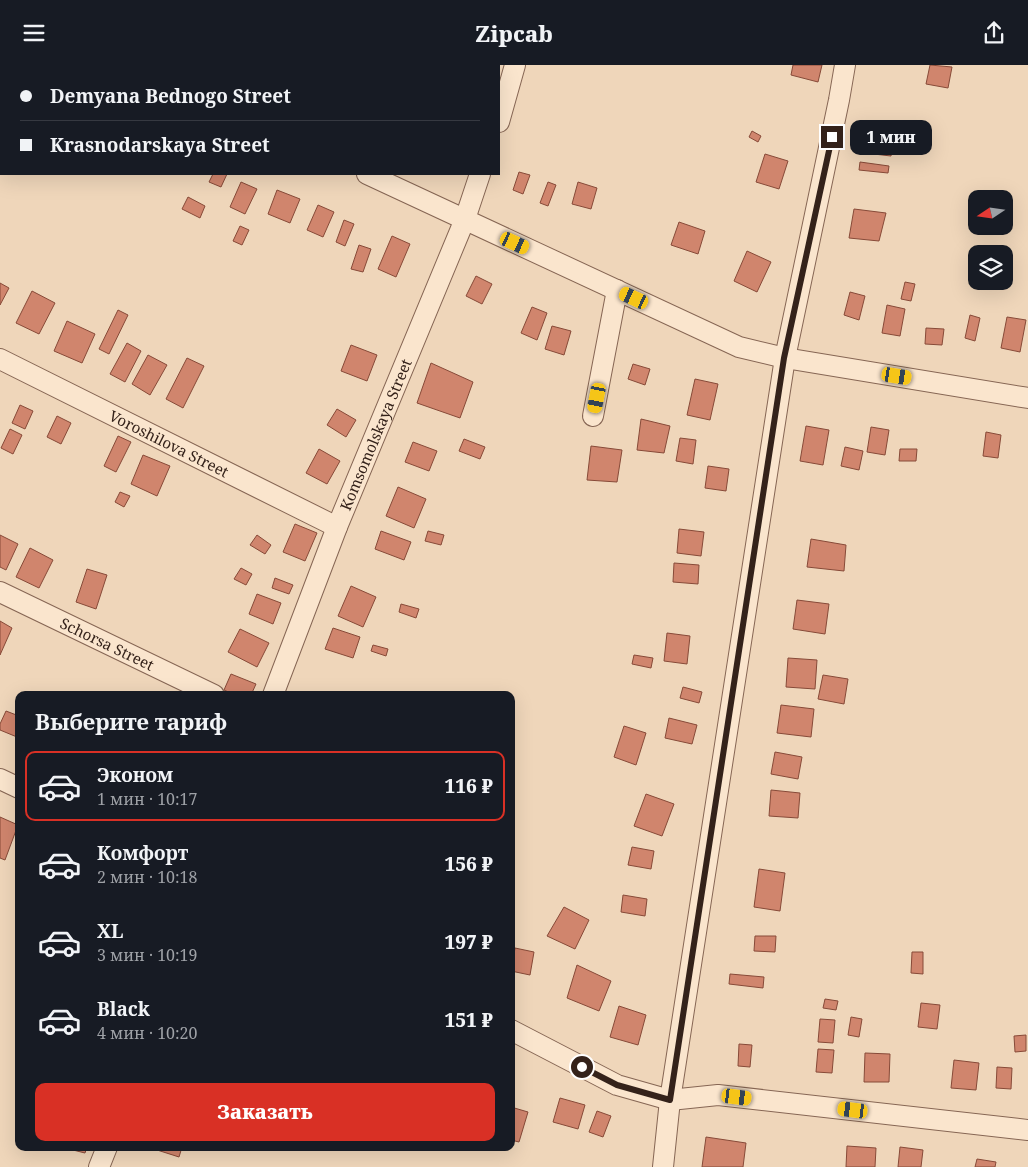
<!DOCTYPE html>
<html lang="ru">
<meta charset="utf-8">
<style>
body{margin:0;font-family:"Noto Serif",serif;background:#242831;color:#f1f3f6;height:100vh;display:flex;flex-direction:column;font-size:19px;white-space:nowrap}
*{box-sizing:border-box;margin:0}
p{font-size:16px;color:#9ea1a6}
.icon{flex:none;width:28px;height:28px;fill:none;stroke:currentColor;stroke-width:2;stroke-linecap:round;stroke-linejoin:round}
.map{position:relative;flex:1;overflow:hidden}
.drawer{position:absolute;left:15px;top:626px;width:500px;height:460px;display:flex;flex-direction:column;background:#171b24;border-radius:10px;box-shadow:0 5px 20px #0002}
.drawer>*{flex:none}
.banner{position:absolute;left:0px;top:0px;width:500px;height:110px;box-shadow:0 5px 20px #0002;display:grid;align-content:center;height:110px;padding:0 20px;background:#171b24}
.needle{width:32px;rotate:257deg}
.tools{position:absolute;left:968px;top:125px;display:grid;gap:10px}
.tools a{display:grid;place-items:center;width:45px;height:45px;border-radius:10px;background:#171b24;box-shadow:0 5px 20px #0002;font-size:25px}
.end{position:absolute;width:22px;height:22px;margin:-11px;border:6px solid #34221a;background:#fff;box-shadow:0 0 0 2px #fff}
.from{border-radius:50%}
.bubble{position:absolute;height:35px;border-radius:10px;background:#171b24;box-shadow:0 5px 20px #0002;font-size:16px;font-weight:800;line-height:35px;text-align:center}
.car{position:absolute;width:15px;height:30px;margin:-15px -8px;border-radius:6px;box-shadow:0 0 4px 1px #0007;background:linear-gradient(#f5c518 24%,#345 0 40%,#f5c518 0 76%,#345 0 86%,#f5c518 0)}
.banner b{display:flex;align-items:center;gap:18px;height:48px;font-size:19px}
.banner b+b{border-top:1px solid #363941}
.banner i{width:12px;height:12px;background:#f1f3f6}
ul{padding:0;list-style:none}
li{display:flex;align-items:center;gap:15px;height:70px;margin:0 10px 8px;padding:0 10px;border:2px solid transparent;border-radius:10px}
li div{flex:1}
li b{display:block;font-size:19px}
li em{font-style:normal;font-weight:800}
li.current{border-color:#d93025}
li>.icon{width:45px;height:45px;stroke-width:1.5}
h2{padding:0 20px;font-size:22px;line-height:60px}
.button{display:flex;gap:10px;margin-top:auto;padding:10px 20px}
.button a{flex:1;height:58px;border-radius:10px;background:#d93025;color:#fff;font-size:20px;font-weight:800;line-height:58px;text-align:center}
header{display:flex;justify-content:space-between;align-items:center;height:65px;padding:0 20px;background:#171b24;font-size:22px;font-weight:800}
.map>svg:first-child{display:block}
.building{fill:#d0856d;stroke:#874a38}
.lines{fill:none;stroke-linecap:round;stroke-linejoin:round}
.minor-casing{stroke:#866654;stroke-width:22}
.minor{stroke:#fae5cd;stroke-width:20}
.route{stroke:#34221a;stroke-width:6}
.labels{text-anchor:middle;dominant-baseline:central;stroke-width:4;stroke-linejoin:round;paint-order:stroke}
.street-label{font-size:15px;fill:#34221a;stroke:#f7e2c9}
</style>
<header><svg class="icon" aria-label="menu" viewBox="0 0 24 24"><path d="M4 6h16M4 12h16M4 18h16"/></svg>Zipcab<svg class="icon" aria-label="share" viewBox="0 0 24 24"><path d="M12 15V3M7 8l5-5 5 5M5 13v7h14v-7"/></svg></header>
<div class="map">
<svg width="1028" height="1102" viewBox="0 0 1028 1102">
<rect width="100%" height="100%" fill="#efd6ba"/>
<!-- building -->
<path class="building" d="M793,0H822L818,17L791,10Z
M930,0L952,2L948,23L926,19Z
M752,66L761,71L758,77L749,72Z
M867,69L894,72L891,91L865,88Z
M765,89L788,96L779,124L756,117Z
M860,97L889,101L888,108L859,105Z
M519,107L530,110L523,129L513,125Z
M213,109H227L221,122L209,117Z
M241,117L257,124L245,149L230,142Z
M548,117L556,120L548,141L540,138Z
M578,117L597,123L591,144L572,139Z
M277,125L300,134L290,158L268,149Z
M188,132L205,141L200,153L182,144Z
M318,140L334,147L323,172L307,165Z
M854,144L886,148L879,176L849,173Z
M344,155L354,159L345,181L336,177Z
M679,157L705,166L698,189L671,180Z
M240,161L249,165L242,180L233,176Z
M392,171L410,179L396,212L378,204Z
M359,180L371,184L363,207L351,204Z
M747,186L771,197L757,227L734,216Z
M476,211L492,219L482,239L466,231Z
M905,217L915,219L911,236L901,234Z
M0,218L9,223L0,240Z
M32,226L55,238L39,269L16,258Z
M850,227L865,231L859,255L844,250Z
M887,240L905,244L900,271L882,268Z
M532,242L547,248L537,275L521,268Z
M118,245L128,250L109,289L99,284Z
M970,250L980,253L975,276L965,273Z
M1007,252L1026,255L1020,287L1001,283Z
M67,256L95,269L82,298L54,286Z
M552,261L571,266L564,290L545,284Z
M926,263L944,264L942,280L925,279Z
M127,278L141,286L125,317L110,309Z
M351,280L377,290L367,316L341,306Z
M148,290L167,300L150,330L132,319Z
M187,293L204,301L183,343L166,334Z
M431,298L473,317L460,353L417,338Z
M633,299L650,304L645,320L628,314Z
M695,314L718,319L710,355L687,350Z
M20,340L33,346L25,364L12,358Z
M337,344L356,355L346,372L327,360Z
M57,351L71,358L61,379L47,372Z
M641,354L670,361L664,388L637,385Z
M806,361L829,365L823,400L800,396Z
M871,362L889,365L885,390L867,387Z
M10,364L22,370L13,389L1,383Z
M986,367L1001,370L998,393L983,391Z
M118,371L131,377L116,407L104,401Z
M680,373L696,375L693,399L676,396Z
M464,374L485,382L480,394L459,386Z
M413,377L437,386L429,406L405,397Z
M591,381L622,385L617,417L587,415Z
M845,382L863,386L859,405L841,401Z
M319,384L340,396L327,419L306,408Z
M900,384H917L916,396H899Z
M143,390L170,401L157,431L131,419Z
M708,401L729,404L726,426L705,423Z
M398,422L426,434L414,463L386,451Z
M120,427L130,431L124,442L115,437Z
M295,459L317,468L305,496L283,487Z
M679,464L704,467L701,491L677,488Z
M381,466L411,477L404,495L375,484Z
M428,466L444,470L441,480L425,476Z
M0,470L18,479L6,505L0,502Z
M257,470L271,480L265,489L250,480Z
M811,474L846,480L844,506L807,502Z
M30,483L53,495L39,523L16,512Z
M674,498L699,500L698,519L673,517Z
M241,503L252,509L246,520L234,514Z
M87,504L107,510L96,544L76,537Z
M275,513L293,520L289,529L272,523Z
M351,521L376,532L363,562L338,551Z
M257,529L281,538L273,559L249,549Z
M797,535L829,539L825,569L793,564Z
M401,539L419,544L416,553L399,547Z
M0,556L12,563L0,590Z
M333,563L360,572L353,593L325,584Z
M240,564L269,578L257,602L228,587Z
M667,568L690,571L687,599L664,596Z
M373,580L388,584L386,591L371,586Z
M634,590L653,593L651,603L632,599Z
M788,593L817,595L815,624L786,622Z
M231,609L256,619L251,630H235L224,625Z
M823,610L848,614L844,639L818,634Z
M683,622L702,627L699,638L680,633Z
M781,640L814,644L811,672L777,668Z
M6,646L19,651V667L17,672L0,665V659Z
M669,653L697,660L692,679L665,673Z
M624,661L646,668L636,700L614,692Z
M775,687L802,692L798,714L771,709Z
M771,725L800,728L798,753L769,751Z
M646,729L674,739L662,771L634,761Z
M0,752L18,760L5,795L0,793Z
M632,782L654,786L651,804L628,800Z
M759,804L785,808L780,846L754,842Z
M623,830L647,834L645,851L621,847Z
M564,842L589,855L575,884L547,871Z
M755,871H776L775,887L754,886Z
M515,883L534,887L530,910L511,906Z
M912,887H923V909L911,908Z
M577,900L611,916L599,946L567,933Z
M730,909L764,912L763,923L729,919Z
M825,934L838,936L836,945L823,943Z
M921,938L940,940L937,964L918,962Z
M619,941L646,950L638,980L610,972Z
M851,952L862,954L859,972L848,970Z
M820,954L835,955L833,978L818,977Z
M1026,970V986L1015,987L1014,971Z
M739,979L752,980L750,1002L738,1001Z
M818,984L834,985L832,1008L816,1007Z
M865,988L890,989L889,1017H864Z
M954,995L979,998L976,1025L951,1023Z
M997,1002L1012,1003L1011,1024L996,1023Z
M560,1033L585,1040L578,1064L553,1057Z
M511,1042L528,1047L519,1077L511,1075Z
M597,1046L611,1051L603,1072L589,1067Z
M706,1072L746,1078L743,1102H702Z
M847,1081L876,1083L875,1102H846Z
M61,1082H87L85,1088Z
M155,1082H182L179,1092L154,1084Z
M900,1082L923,1085L921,1102H898Z
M977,1094L996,1097L995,1102H975Z"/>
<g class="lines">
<defs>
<g id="minor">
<path d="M133,0L136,1"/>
<path d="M163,1V0"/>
<path d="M499,57L515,0"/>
<path d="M367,109L739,282L785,293L1028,333"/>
<path id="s1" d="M0,294L337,462"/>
<path d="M593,351L617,225"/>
<path id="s2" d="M0,527L214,630"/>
<path id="s3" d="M273,630L337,462L465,154L480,109"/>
<path d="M0,714L19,723"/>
<path d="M511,965L617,1020L670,1035L718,1030L1028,1065"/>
<path d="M99,1102L107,1082"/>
<path d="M663,1102L670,1035L785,293L839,35L845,0"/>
</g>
</defs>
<!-- minor casing -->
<use href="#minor" class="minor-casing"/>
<!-- minor -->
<use href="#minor" class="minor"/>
</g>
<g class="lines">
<!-- route -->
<path class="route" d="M582,1002L617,1020L670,1035L784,293L832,72"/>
</g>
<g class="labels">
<!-- street labels -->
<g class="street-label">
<text stroke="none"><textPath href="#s3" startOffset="280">Komsomolskaya Street</textPath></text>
<text stroke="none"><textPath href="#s1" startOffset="189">Voroshilova Street</textPath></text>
<text stroke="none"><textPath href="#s2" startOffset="119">Schorsa Street</textPath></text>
</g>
</g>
</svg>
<div class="tools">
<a><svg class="needle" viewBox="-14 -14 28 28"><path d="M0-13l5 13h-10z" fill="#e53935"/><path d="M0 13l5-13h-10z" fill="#9ea1a6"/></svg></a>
<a><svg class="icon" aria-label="layers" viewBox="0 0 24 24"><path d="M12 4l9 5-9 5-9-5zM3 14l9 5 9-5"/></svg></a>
</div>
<i class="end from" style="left:582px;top:1002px"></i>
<i class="end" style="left:832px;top:72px"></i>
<div class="bubble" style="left:850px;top:55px;width:82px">1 мин</div>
<i class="car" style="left:515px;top:178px;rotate:115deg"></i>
<i class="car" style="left:634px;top:233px;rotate:295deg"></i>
<i class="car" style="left:897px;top:311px;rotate:99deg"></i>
<i class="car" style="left:597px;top:333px;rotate:191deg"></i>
<i class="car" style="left:737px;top:1032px;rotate:97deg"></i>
<i class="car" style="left:853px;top:1045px;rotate:277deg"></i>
<div class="banner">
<b><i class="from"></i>Demyana Bednogo Street</b>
<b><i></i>Krasnodarskaya Street</b>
</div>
<section class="drawer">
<h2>Выберите тариф</h2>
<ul>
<li class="current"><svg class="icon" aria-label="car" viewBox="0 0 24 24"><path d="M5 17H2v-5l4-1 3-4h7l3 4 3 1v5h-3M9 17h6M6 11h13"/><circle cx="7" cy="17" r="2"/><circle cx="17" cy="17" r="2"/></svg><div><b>Эконом</b><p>1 мин · 10:17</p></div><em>116 ₽</em></li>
<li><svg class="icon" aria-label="car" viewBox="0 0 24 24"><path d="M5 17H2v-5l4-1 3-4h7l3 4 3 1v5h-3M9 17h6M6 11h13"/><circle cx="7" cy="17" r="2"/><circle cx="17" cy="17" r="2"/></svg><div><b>Комфорт</b><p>2 мин · 10:18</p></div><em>156 ₽</em></li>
<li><svg class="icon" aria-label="car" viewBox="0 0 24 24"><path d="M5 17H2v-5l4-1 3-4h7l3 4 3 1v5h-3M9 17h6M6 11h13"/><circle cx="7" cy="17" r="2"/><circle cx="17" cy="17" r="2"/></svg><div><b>XL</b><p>3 мин · 10:19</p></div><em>197 ₽</em></li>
<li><svg class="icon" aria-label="car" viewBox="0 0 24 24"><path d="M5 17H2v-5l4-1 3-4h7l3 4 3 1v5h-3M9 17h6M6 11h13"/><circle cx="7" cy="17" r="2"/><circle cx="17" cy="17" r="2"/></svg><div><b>Black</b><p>4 мин · 10:20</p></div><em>151 ₽</em></li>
</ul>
<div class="button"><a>Заказать</a></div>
</section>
</div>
